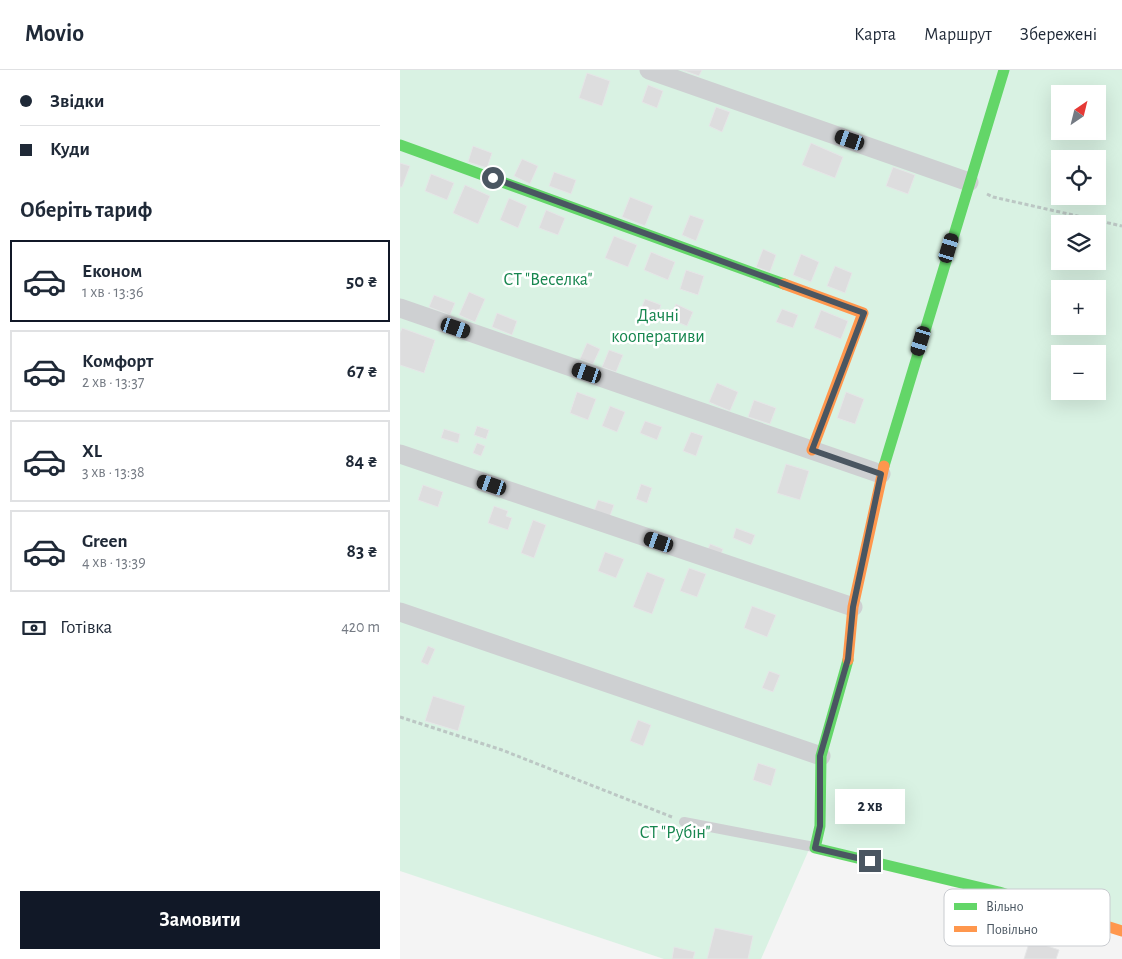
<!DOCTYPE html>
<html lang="uk">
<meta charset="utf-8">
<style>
body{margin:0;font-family:"Alegreya Sans",sans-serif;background:#f2f2f3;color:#1f2937;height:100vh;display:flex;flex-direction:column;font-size:19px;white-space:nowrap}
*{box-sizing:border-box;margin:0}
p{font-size:16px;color:#747a83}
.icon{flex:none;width:28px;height:28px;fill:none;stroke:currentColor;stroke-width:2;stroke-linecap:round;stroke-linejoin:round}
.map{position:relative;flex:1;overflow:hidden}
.side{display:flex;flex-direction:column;background:#fff;width:400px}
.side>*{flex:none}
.hud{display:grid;align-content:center;height:110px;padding:0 20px;background:#fff}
.needle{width:32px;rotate:35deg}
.buttons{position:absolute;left:651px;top:15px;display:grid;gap:10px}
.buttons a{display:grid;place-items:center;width:55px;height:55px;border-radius:0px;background:#fff;box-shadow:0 5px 20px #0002;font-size:25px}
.end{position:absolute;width:22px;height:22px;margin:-11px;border:6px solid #4a5661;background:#fff;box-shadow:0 0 0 2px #fff}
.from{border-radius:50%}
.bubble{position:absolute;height:35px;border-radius:0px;background:#fff;box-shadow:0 5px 20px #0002;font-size:16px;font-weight:700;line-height:35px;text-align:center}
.car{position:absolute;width:15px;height:30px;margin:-15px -8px;border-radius:6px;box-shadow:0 0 4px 1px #0007;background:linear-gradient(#222 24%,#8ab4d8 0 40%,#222 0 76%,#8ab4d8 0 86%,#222 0)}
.hud b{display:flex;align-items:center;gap:18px;height:48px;font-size:19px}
.hud b+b{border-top:1px solid #e0e1e3}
.hud i{width:12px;height:12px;background:#1f2937}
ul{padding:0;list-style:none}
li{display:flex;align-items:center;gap:15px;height:82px;margin:0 10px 8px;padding:0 10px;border:2px solid #e0e1e3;border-radius:0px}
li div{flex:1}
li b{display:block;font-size:19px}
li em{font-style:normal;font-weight:700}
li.active{border-color:#111827}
li>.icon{width:45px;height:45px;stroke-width:1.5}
h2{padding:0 20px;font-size:22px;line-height:60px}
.pay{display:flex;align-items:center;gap:12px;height:55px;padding:0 20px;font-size:19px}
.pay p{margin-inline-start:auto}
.primary-button{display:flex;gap:10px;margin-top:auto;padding:10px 20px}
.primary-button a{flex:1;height:58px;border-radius:0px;background:#111827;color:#fff;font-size:20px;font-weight:700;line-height:58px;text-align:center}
header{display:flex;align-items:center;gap:30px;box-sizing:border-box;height:70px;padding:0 25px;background:#fff;border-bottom:1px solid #e0e1e3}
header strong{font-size:24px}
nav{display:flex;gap:28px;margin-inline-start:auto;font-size:18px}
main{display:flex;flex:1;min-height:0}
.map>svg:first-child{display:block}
.green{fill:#d9f2e3;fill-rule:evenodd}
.building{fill:#ddddde;stroke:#e5e6e7}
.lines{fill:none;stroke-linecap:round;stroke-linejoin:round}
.path{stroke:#bcc7c4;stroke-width:3;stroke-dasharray:4 2.5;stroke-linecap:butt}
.lane{stroke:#ced0d2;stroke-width:10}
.street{stroke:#ced0d2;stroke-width:19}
.fast{stroke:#63d668;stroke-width:11}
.slow{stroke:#ff974d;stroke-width:11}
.route{stroke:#4a5661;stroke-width:6}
.labels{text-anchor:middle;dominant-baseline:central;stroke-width:5;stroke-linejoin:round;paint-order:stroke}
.park-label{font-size:18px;fill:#17864f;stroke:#fff}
.key{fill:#fff;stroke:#c9ccd0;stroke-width:1}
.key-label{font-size:14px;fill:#4a5661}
</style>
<header>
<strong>Movio</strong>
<nav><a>Карта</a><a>Маршрут</a><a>Збережені</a></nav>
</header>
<main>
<section class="side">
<div class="hud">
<b><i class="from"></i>Звідки</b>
<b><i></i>Куди</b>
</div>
<h2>Оберіть тариф</h2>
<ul>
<li class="active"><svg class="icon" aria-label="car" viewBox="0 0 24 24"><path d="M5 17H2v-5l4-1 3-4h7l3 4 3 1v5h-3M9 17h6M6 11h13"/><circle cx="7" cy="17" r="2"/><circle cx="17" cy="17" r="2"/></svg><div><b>Економ</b><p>1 хв · 13:36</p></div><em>50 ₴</em></li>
<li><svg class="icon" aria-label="car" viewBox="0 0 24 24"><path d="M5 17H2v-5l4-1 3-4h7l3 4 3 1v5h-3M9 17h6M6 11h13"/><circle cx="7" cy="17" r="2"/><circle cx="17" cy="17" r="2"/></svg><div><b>Комфорт</b><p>2 хв · 13:37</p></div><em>67 ₴</em></li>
<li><svg class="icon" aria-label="car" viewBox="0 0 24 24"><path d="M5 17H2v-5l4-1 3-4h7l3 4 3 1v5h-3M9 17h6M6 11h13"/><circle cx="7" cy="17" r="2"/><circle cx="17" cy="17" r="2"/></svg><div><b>XL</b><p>3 хв · 13:38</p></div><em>84 ₴</em></li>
<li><svg class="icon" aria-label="car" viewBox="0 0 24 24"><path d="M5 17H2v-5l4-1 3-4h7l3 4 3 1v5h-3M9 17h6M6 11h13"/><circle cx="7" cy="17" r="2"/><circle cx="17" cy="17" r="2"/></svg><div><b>Green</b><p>4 хв · 13:39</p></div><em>83 ₴</em></li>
</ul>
<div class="pay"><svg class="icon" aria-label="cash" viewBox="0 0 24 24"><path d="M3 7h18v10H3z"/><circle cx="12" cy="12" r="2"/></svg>Готівка<p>420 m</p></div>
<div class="primary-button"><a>Замовити</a></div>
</section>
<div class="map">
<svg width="722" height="889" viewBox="0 0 722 889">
<rect width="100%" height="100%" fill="#f4f4f4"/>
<!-- green -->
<path class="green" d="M0,0H722V861L415,778L418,759L361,889H264L0,801ZM660,24H698V61H660ZM660,89H698V126H660ZM660,154H698V191H660ZM660,219H698V256H660ZM660,284H698V321H660Z"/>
<!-- building -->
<path class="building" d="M282,0H302L299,6Z
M187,3L210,11L202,36L179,28Z
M248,15L263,21L257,38L242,32Z
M316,37L330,42L322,62L309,56Z
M411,73L443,87L435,108L402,95Z
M73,76L92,83L87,98L68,92Z
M122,89L138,96L130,114L114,106Z
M0,93L10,96L2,117H0Z
M493,97L515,105L508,124L486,116Z
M154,102L176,110L171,124L149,116Z
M31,104L54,113L47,130L25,121Z
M65,115L90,126L78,154L53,143Z
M230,127L253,136L245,156L222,147Z
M109,128L127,136L118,158L100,150Z
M146,140L165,148L158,165L139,158Z
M290,145L304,150L296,171L282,165Z
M214,166L237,175L228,197L205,188Z
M363,179L376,185L370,202L356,197Z
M251,182L275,192L268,210L244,200Z
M401,184L419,192L411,212L393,205Z
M435,196L452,203L445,223L427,216Z
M286,200L304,206L298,225L280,219Z
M69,222L85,229L75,252L59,245Z
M34,225L55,233L50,245L29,237Z
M245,229L261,235L256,250L239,244Z
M276,234L293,242L287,256L270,249Z
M382,239L398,245L393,258L376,252Z
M421,240L448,251L441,269L414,258Z
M97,243L117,251L112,265L92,257Z
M2,258L35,270L24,303L0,295V263Z
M187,273L200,279L193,294L180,289Z
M209,280L223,285L216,302L202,297Z
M317,313L338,322L330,341L309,332Z
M177,322L196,329L188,350L170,343Z
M446,322L464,329L455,354L437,348Z
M354,330L376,338L370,354L348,347Z
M210,336L225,342L217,362L202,356Z
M245,351L262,357L257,370L240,363Z
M77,356L89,360L86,369L74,365Z
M44,359L60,364L58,373L41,368Z
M291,362L303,366L296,386L283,381Z
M77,373L85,376L81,386L73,383Z
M386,394L409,401L400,430L377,423Z
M241,414L252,418L247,433L236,429Z
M23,415L43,422L38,437L18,430Z
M198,430L214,435L209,449L193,444Z
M94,436L108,441L106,446L112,448L108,460L88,453Z
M133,450L146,455L134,488L121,483Z
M336,458L355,465L351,475L333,468Z
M310,474L323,479L320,487L307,482Z
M205,482L224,489L216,508L198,501Z
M289,498L306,504L297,527L280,521Z
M247,502L265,509L252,544L233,537Z
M352,536L376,545L367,567L344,558Z
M28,576L35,579L28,595L21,592Z
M369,601L380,605L373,622L362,618Z
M33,626L65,636L58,661L25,651Z
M238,650L251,655L243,676L230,671Z
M358,693L376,699L371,716L353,710Z
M315,858L353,866L348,889H307Z
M630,870L659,880L656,889H624Z
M274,877L295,882L293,889H272Z"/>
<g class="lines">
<!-- path -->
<path class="path" d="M587,124L593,127L722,156
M0,647L102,680L272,747"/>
<!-- lane -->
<path class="lane" d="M284,752L414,777"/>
<!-- street -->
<path class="street" d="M249,0L569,112
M0,238L481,404
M0,384L453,537
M0,542L421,686"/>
<!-- fast -->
<path class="fast" d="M0,75L384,214
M484,396L604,0
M448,590L421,686L420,756L415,778L599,822L624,830"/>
<!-- slow -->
<path class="slow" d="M384,214L463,243L412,380
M448,590L453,537L484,396
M624,830L722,861"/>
</g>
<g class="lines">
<!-- route -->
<path class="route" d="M93,108L464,243L412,380L481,404L453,537L448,589L420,686V756L415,778L470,791"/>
</g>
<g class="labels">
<!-- park labels -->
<g class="park-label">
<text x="148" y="210">СТ "Веселка"</text>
<text x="258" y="246">Дачні<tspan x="258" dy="21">кооперативи</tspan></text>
<text x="275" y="763">СТ "Рубін"</text>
</g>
</g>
<!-- legend -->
<rect x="544" y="819" width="166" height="57" rx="8" class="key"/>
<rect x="554" y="833" width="23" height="7" fill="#63d668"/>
<rect x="554" y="856" width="23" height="6" fill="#ff974d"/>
<g class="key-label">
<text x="586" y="841">Вільно</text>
<text x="586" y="864">Повільно</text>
</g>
</svg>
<div class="buttons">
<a><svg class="needle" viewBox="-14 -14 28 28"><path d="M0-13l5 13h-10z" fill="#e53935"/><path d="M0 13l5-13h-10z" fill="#747a83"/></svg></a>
<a><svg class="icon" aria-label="locate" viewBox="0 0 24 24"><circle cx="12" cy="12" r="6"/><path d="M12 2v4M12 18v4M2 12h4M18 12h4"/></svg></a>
<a><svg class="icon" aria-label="layers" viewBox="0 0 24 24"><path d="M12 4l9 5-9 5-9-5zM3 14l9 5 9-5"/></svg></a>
<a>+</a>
<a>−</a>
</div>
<i class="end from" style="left:93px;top:108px"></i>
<i class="end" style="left:470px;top:791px"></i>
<div class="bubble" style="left:435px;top:719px;width:70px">2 хв</div>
<i class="car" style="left:450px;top:70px;rotate:289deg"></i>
<i class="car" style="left:549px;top:178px;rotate:17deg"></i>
<i class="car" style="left:56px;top:258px;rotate:109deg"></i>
<i class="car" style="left:521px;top:271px;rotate:197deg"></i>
<i class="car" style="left:187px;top:303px;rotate:289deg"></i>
<i class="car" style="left:92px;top:415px;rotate:289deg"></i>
<i class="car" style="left:259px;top:472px;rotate:289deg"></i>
</div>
</main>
